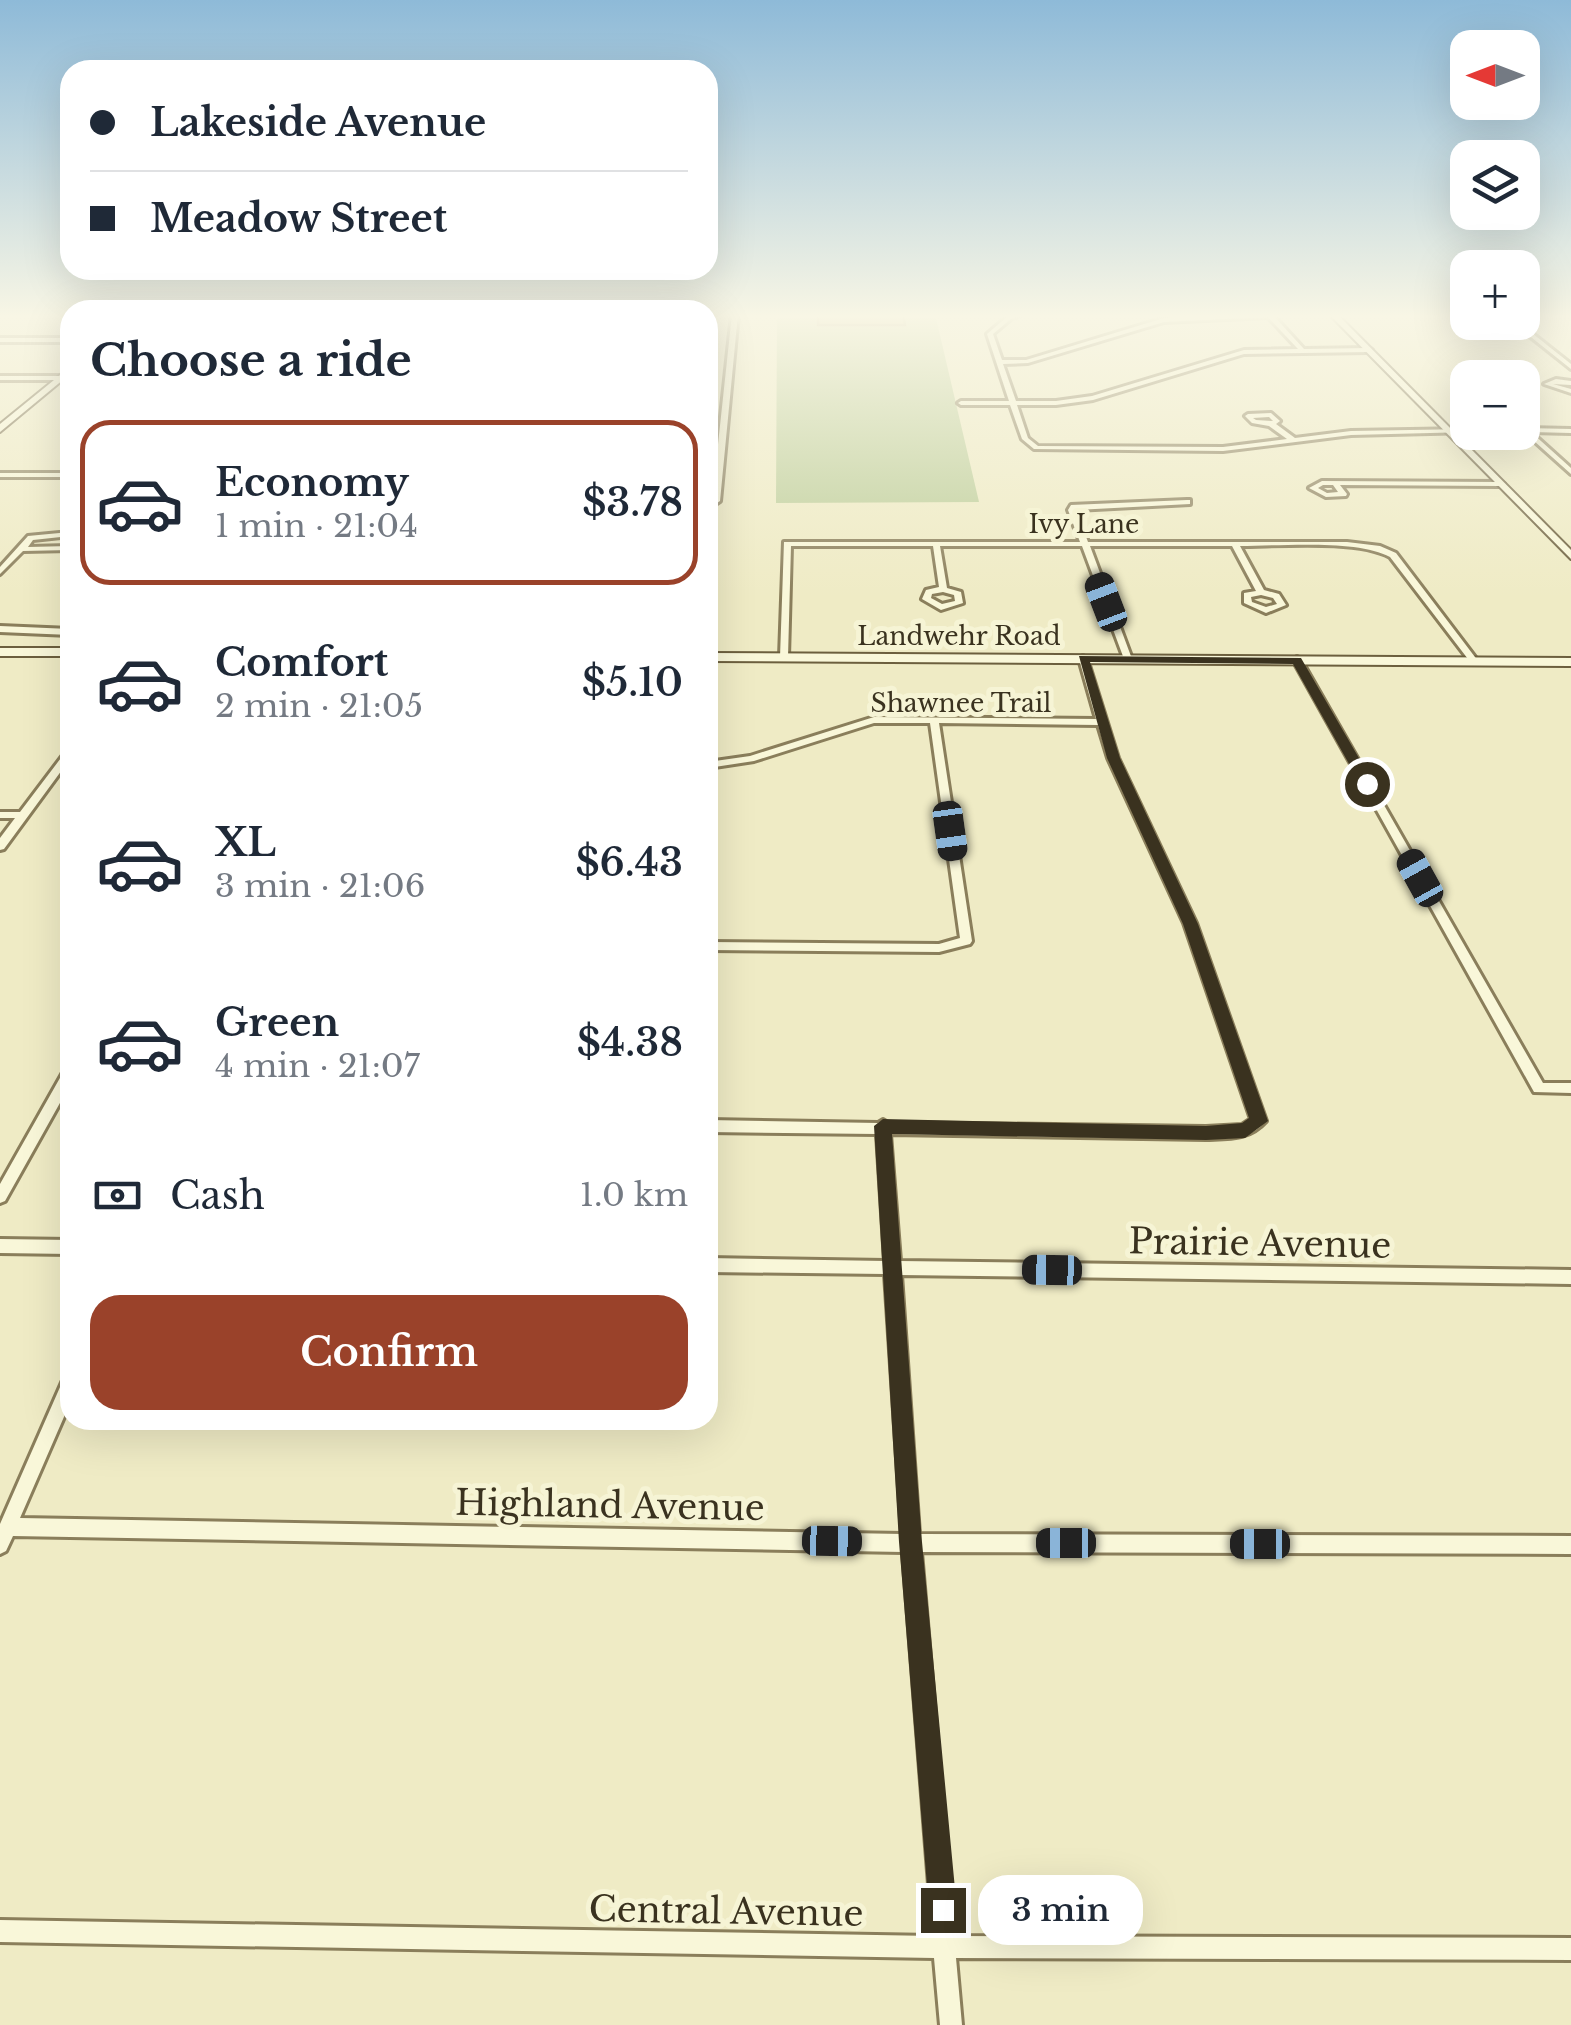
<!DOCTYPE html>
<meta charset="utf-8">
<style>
body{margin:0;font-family:"Libre Baskerville",serif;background:#f2f2f3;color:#1f2937;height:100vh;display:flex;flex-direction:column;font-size:38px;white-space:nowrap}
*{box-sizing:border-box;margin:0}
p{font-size:32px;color:#747a83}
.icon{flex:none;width:55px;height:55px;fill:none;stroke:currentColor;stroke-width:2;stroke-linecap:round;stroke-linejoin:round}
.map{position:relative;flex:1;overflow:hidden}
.details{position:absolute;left:60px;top:300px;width:658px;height:1130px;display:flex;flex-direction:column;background:#fff;border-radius:30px;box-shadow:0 10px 40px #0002}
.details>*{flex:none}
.banner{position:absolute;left:60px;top:60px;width:658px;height:220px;border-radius:30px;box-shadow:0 10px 40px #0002;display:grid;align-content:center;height:220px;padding:0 30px;background:#fff}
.needle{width:65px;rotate:270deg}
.controls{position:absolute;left:1450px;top:30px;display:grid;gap:20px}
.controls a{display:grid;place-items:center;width:90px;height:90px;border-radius:20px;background:#fff;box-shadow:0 10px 40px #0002;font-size:50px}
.end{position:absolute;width:45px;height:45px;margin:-22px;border:12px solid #3a321f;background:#fff;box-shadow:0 0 0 5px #fff}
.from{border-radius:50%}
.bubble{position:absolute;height:70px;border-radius:30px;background:#fff;box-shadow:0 10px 40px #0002;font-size:32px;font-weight:600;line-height:70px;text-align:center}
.car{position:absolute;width:30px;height:60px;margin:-30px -15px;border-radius:12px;box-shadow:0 0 8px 2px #0007;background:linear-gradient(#222 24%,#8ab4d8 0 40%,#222 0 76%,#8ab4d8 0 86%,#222 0)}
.banner b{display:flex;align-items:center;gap:35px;height:95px;font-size:38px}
.banner b+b{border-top:2px solid #e0e1e3}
.banner i{width:25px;height:25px;background:#1f2937}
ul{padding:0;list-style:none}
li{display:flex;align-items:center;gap:30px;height:165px;margin:0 20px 15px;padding:0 10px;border:5px solid transparent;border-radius:30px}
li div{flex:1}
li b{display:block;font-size:38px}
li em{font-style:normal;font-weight:600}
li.selected{border-color:#9a422a}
li>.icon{width:90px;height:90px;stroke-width:1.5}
h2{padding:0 30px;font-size:45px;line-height:120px}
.pay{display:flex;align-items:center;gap:25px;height:110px;padding:0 30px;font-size:38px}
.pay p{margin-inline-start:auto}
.cta{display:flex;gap:20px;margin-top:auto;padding:20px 30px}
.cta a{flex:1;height:115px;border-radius:30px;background:#9a422a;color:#fff;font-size:40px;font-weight:600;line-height:115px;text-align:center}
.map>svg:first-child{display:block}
.green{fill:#bccd99}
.building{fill:#cdaf7b;stroke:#8a6d40;stroke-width:2.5}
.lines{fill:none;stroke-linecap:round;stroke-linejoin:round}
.minor-casing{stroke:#8a7e5b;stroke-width:6}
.secondary-casing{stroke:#6c5f3e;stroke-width:4}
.minor{fill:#f9f7d9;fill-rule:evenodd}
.secondary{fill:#f9f7d9;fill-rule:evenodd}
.route{fill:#3a321f}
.labels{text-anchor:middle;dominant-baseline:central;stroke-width:10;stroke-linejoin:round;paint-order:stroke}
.far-street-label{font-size:25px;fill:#3a321f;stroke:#f6f4d5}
.near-street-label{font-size:35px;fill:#3a321f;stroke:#f6f4d5}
</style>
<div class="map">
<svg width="1571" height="2025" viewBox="0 0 1571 2025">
<rect width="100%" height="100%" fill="#efebc5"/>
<!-- green -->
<path class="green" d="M777,314H935L979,502L776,503Z"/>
<!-- building -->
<path class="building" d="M818,314H903L905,325H818Z"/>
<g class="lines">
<defs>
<path id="minor" d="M732,314H738L720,501L708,509V504L712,500Z
M1015,314H1024L1012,318L993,334L1002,360H1026L1164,318L1259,314H1272L1304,349L1369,348L1372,350L1369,352L1244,354L1093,400L1056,405H1017L1028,438L1038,446L1223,447L1287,439L1269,426L1252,423L1245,416L1248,414L1271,413L1280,421L1276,424L1295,438L1351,431L1468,429V432H1470L1351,435L1223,451L1034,449L1022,439L1010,405H961L958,403L961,401H1009L987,334L1008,316ZM1268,317L1298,349L1244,350L1092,396L1056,401H1016L1003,364L1028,363L1164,322ZM1269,417L1273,421L1256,420L1253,418Z
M1512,322H1518L1571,364V369Z
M0,338H70V342H0Z
M0,376H60L63,378L60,380H0Z
M1556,379L1571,381V385L1553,384L1571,389V393L1544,384Z
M1525,428L1571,429V433L1531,432L1571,468V474L1523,431L1522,429Z
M0,473H70V477H0Z
M1322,481L1500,482L1504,484L1500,486L1340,485L1347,494L1346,496L1326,497L1309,488ZM1323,485H1333L1338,492L1327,493L1318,488Z
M1187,500H1190V504L1076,510L1088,542H1347L1380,546L1396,553L1478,661L1471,663L1390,557C1358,539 1278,546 1240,546L1264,590L1279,594L1286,605L1266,613L1244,603V593L1256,591L1232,546H1090L1132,659L1128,662L1124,659L1082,546H940L947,588L961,592L963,603L941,610L922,599L926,590L939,587L933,546H791L788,657L784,660L780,657L784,542H1080L1068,510L1071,505ZM943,592L954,595L955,601L942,604L931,598L932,594ZM1261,595L1273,598L1277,604L1266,607L1252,602L1251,597Z
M70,532V536L33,540L28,547L70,546V550L23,551L0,574V567L28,536Z
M0,626L70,629V635L0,632Z
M1083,656L1087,659L1118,758L1196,923L1266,1121C1249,1140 1230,1138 1206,1139L890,1134L900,1261L1571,1270V1284L901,1275L919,1534L1571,1536V1554L921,1552L954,1936L1571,1938V1960L956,1958L962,2025H940L934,1958L0,1942V1920L933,1936L903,1552L13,1536L6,1551L0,1554V1524L64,1378L70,1376V1403L20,1518L902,1534L885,1274L708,1272V1258L885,1261L877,1134L708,1132V1120L878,1123L883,1120L888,1123L1206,1127L1242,1125L1251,1119L1184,923L1108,758L1098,725L939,723L972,941L970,944L939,952L708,950V942L939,944L960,938L930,723H874L754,761L708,768V762L750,756L874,717L1096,719L1079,659Z
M1297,657L1301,660L1543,1083H1571V1093L1534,1092L1293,660Z
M70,749V759L4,849L0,850V838L15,818H0V812H20L67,750Z
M70,1068V1085L5,1201L0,1203V1184L65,1069Z
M0,1239L70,1240V1254L0,1253Z"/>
<path id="secondary" d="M1329,314H1337L1571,550V559Z
M70,367V374L0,432V424Z
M0,648H70V656H0Z
M708,653L1571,658V666L708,661Z"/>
</defs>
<!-- minor casing -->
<use href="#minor" class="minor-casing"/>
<!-- secondary casing -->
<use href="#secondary" class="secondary-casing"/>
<!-- minor -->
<use href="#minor" class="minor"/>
<!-- secondary -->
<use href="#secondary" class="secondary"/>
</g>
<!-- sky -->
<linearGradient id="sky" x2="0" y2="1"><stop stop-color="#8ebad8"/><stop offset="0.53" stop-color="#f8f6e5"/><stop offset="1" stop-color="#f8f6e5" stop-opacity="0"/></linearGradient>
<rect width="1571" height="597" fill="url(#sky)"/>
<!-- route -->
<path class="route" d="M1079,656L1301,658L1374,784L1362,787L1293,664L1090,662L1120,758L1198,924L1268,1121L1245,1138L1206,1140L892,1134L922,1542L957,1910L953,1920L943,1924L933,1920L929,1910L899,1542L874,1126L883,1119L1206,1126L1242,1123L1249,1118L1183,924L1107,758Z"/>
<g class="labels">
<!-- far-street labels -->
<g class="far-street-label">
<text x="1084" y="524">Ivy Lane</text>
<text x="959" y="636">Landwehr Road</text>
<text x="961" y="703">Shawnee Trail</text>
</g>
<!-- near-street labels -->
<g class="near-street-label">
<text transform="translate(1260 1243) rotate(1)">Prairie Avenue</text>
<text transform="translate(610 1505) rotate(1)">Highland Avenue</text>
<text transform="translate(726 1911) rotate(1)">Central Avenue</text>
</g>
</g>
</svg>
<div class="controls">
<a><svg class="needle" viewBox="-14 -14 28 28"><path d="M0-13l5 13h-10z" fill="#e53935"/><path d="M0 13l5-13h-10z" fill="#747a83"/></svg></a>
<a><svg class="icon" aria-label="layers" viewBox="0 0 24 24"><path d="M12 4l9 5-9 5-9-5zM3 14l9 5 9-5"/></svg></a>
<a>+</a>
<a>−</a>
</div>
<i class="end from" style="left:1367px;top:784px"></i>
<i class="end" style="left:943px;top:1910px"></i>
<div class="bubble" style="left:978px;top:1875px;width:165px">3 min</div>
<i class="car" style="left:1106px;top:602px;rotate:339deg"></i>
<i class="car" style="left:950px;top:831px;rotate:172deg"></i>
<i class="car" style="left:1420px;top:878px;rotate:331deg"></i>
<i class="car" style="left:1052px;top:1270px;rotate:271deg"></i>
<i class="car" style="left:832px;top:1541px;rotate:91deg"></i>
<i class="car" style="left:1066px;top:1543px;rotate:270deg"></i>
<i class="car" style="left:1260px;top:1544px;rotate:270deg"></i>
<div class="banner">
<b><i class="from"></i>Lakeside Avenue</b>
<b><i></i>Meadow Street</b>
</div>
<section class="details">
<h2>Choose a ride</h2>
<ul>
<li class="selected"><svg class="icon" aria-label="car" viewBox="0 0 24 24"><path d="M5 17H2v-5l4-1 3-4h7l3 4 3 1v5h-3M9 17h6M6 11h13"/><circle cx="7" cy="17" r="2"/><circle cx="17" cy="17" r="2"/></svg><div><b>Economy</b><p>1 min · 21:04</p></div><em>$3.78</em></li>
<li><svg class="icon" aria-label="car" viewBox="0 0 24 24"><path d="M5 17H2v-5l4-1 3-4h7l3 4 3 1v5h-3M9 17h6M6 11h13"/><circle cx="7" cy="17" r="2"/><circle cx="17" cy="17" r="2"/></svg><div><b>Comfort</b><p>2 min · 21:05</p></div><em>$5.10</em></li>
<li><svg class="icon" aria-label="car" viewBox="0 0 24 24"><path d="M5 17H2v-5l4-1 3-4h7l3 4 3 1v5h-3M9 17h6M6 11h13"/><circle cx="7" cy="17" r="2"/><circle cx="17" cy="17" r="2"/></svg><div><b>XL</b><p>3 min · 21:06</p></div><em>$6.43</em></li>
<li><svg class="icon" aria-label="car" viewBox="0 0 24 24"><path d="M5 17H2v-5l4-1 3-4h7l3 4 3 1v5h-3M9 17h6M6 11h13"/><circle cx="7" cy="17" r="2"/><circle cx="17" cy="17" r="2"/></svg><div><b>Green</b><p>4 min · 21:07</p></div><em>$4.38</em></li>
</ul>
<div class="pay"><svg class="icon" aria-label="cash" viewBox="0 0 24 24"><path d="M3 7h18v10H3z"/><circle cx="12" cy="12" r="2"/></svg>Cash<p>1.0 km</p></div>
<div class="cta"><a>Confirm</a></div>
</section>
</div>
